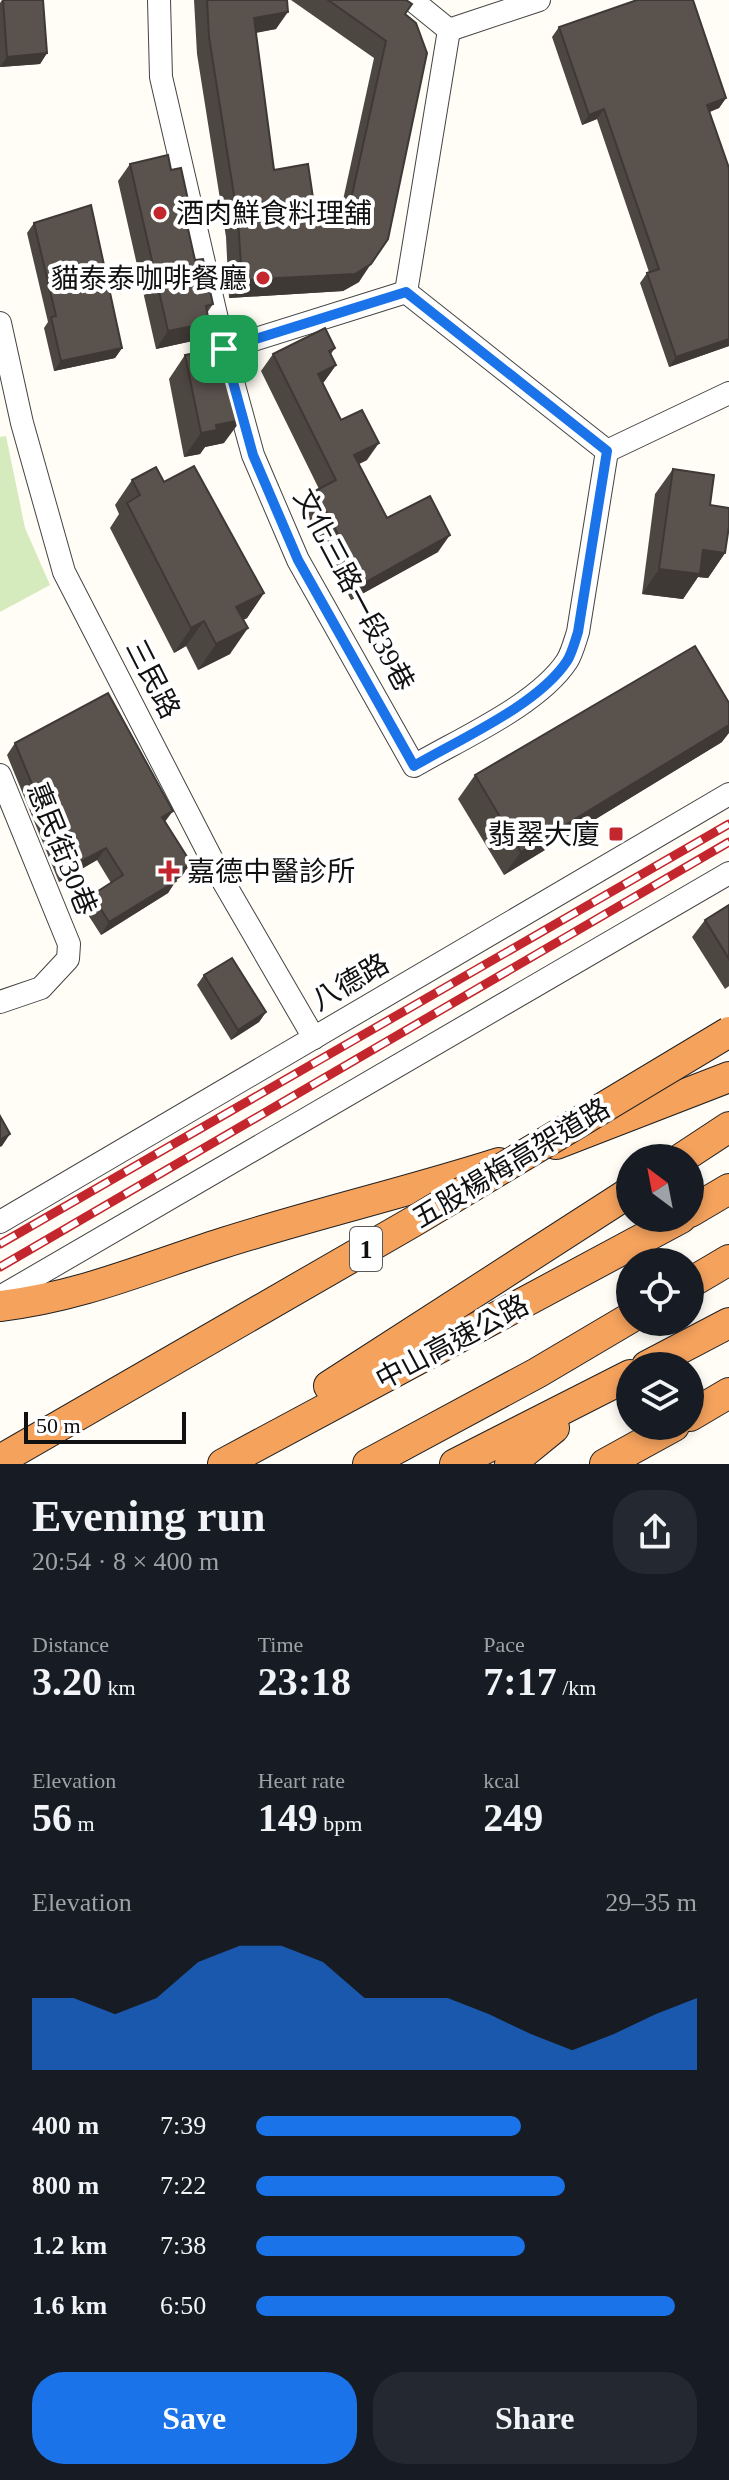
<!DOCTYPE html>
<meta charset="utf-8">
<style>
:root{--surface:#171b24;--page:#242831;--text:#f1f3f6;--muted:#9ea1a6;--accent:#1a73e8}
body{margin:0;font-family:"Times New Roman","Noto Sans TC",serif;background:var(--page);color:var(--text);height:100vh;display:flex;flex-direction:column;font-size:30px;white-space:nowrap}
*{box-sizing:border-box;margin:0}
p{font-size:26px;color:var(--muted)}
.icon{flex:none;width:44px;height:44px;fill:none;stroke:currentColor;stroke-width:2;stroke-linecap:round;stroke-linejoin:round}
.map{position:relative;height:1464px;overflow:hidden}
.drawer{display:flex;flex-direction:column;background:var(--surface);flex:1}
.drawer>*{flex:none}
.needle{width:52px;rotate:328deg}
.tools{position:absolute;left:616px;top:1144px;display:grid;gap:16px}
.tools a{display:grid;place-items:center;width:88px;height:88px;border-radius:50%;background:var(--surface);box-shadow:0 4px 12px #0003;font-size:40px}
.scale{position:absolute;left:24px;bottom:20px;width:162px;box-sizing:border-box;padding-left:8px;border:4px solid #111;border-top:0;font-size:22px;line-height:28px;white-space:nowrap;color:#111;-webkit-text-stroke:6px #fff;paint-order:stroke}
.pin{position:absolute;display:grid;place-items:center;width:68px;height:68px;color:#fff;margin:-34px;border-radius:16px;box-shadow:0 4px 12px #0006}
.round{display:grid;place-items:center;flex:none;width:84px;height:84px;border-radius:32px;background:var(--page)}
.headline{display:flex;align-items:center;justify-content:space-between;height:136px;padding:0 32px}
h1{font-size:44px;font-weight:600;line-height:60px}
.metrics{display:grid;grid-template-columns:repeat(3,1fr);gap:12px;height:136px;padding:8px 32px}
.metrics div{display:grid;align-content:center}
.metrics b{font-size:40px;font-weight:600}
.metrics small{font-size:22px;font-weight:400}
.metrics p{font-size:22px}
.chart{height:224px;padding:16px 32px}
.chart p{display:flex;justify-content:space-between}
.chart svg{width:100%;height:144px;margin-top:8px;fill:var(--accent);opacity:.7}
.primary-button{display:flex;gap:16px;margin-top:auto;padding:16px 32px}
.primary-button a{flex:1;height:92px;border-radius:32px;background:var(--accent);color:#fff;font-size:32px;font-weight:600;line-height:92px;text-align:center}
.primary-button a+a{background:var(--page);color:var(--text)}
ul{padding:0 32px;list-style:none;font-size:26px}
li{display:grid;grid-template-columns:128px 96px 1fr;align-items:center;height:60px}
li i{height:20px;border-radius:10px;background:var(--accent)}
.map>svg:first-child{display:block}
</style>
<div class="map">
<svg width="729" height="1464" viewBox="0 0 729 1464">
<rect width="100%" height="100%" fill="#fffdf5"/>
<polygon fill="#d5ebbd" points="6,436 25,528 50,585 0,612 0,437"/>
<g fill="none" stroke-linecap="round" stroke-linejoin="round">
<defs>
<g id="minor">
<path d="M159,0L161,77L224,349L253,455L298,560L414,766C460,739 538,705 567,661C572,653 575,641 578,632L607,451L406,292L449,30"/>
<polyline points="412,0 449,30 539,0"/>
<polyline points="0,323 22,423 64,572 223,881 314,1038"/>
<polyline points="224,349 406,292"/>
<polyline points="607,451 729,393"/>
<polyline points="0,775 69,944 68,959 41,988 0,1002"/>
<polyline points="0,1222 729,794"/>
<polyline points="0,1297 729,873"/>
</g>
<g id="highway">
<polyline points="556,1144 729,1077"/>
<polyline points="682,1158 729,1127"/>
<polyline points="690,1212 729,1189"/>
<polyline points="690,1283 729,1260"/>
<path d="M0,1306C83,1296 145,1268 223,1243C314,1214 408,1192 499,1163"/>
<polyline points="647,1366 729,1323"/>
<polyline points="329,1386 630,1192"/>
<polyline points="690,1416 729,1393"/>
<polyline points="223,1464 681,1218"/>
<polyline points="368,1464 537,1373 630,1318"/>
<polyline points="455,1464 630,1375"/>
<polyline points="510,1464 554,1428"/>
<polyline points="605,1464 674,1426"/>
</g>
</defs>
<use href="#minor" stroke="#444" stroke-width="24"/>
<use href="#highway" stroke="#222" stroke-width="32"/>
<use href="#minor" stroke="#fff" stroke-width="22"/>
<use href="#highway" stroke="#f5a25d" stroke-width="30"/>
<defs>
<g id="rail">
<polyline points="0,1244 729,824"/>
<polyline points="0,1267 729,842"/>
</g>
</defs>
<use href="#rail" stroke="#c4262e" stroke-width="9"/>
<use href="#rail" stroke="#fff" stroke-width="6" stroke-dasharray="18" stroke-linecap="butt"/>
<defs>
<polyline id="highway-bridge" points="0,1460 416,1220 729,1032"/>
</defs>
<use href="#highway-bridge" stroke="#222" stroke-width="32" stroke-linecap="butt"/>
<use href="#highway-bridge" stroke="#f5a25d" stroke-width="30"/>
</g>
<g fill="#4d4742">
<polygon points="2,0 43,0 47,53 40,64 0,67 0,3"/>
<polygon points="194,0 287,0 276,29 256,33 274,170 317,225 338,223 374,58 291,0 406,0 405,14 359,282 343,291 229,298 226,237 197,54"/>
<polygon points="559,27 726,98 719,108 710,112 729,346 669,367 640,283 647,273 649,272 597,119 582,125 552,37"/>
<polygon points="130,164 171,170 187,225 195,260 213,304 207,313 209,323 197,340 156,349 118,181"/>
<polygon points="34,223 122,348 115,358 54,371 44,328 48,322 27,233"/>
<polygon points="335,348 331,354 336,365 323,383 341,420 367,460 359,464 387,518 438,552 351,600 303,508 315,491 319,489 261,371 273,354"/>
<polygon points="185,355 224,443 205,447 200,454 184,457 169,379"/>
<polygon points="673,469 710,505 725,553 708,578 698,577 683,599 642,594 655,494"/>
<polygon points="132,480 164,482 264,593 247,618 243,620 230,654 198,670 186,646 174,653 110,528 119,514 115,505"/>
<polygon points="722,742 504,875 458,799 475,775"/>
<polygon points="15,743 165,822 182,876 176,880 168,893 101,935 83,907 92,895 111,883 97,860 59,882 7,755"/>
<polygon points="729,905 729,986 725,989 692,937 705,920"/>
<polygon points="204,975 266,1012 259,1022 231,1040 197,985"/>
</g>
<g fill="#3f3936">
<polygon points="288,12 276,29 241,35 254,18"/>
<polygon points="47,53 40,64 0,67 7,57"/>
<polygon points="726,98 719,108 700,115 707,105"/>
<polygon points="604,109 597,119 582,125 589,115"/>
<polygon points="371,264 359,282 343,291 229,298 242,280"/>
<polygon points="209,323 197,340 156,349 168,331"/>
<polygon points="729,339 729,346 669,367 676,357"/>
<polygon points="122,348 115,358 54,371 61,361"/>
<polygon points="336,365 324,382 306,391 318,374"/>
<polygon points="241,420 224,443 205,447 200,454 184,457 201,433 216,425"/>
<polygon points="379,443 367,460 342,472 354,455"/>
<polygon points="450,535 438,552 351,600 364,583"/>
<polygon points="703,550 725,553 708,578 698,577 683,599 642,594 659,569"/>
<polygon points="264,593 247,618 219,632 236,607"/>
<polygon points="204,621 186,646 174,653 191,628"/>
<polygon points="248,628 230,654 198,670 216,644"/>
<polygon points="729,725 729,733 722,742 504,875 521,852"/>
<polygon points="173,811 164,823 162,817"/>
<polygon points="106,848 97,860 59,882 67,869"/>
<polygon points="191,863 182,876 164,887 173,875"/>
<polygon points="176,881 168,893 101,935 109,922"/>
<polygon points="266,1012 259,1022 231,1040 238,1030"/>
<polygon points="10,1134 2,1146 0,1147 0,1140"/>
</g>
<g fill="#5a524d" stroke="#3f3936" stroke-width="2">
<polygon points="3,0 43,0 47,53 7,57"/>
<polygon points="207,0 287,0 288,12 254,18 274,170 308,164 317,225 346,222 386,41 328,0 406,0 412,4 405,14 416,23 427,53 388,239 371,264 355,274 242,280 238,220 209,37"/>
<polygon points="637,0 693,0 726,98 707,105 729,168 729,339 676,357 647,273 659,269 604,109 589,115 559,27"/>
<polygon points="168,155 171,170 181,168 192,218 186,220 195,260 203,259 213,304 206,306 209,323 168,331 130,164"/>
<polygon points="91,205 122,348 61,361 51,317 56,316 34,223"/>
<polygon points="325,328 335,348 329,351 336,365 318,374 341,420 362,410 379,443 354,455 387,518 430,496 450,535 364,583 315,491 336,480 273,354"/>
<polygon points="225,347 230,371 233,371 241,420 216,425 217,430 201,433 185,355"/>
<polygon points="194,466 264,593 236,607 248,628 216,644 204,621 191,628 127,503 140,495 132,480 156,467 164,482"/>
<polygon points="673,469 714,475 710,505 729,508 729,526 725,553 703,550 700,574 659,569"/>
<polygon points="695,646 729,703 729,725 521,852 475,775"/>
<polygon points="108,693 173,811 162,817 191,863 173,875 176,881 109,922 92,895 123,875 106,848 67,869 15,743"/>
<polygon points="729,905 729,959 705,920"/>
<polygon points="232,958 266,1012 238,1030 204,975"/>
<polygon points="0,1116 10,1134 0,1140"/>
</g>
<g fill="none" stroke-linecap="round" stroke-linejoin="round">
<defs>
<path id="route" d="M406,292L607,451L578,632C575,641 572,653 567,661C538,705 460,739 414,766L298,560L253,455L224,349Z"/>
</defs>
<use href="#route" stroke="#fff" stroke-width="16"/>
<use href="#route" stroke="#1a73e8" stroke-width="10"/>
</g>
<g fill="#c4262e" stroke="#fff" stroke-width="3">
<circle cx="160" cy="213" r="8"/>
<circle cx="263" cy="278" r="8"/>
<rect x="608" y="826" width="16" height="16" rx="4"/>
<path d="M165 859h8v8h8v8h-8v8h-8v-8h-8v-8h8z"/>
</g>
<g text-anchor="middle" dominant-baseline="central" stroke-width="8" stroke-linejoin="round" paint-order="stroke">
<rect fill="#fff" stroke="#585858" stroke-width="2" x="350" y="1227" width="32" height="44" rx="6"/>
<g font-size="26" font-weight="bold" fill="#111">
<text x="366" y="1249">1</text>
</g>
<g font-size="28" fill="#111" stroke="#fff" text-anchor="start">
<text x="176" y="213">酒肉鮮食料理舖</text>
<text x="247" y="278" text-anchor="end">貓泰泰咖啡餐廳</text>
<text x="600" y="834" text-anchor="end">翡翠大廈</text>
<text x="187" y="871">嘉德中醫診所</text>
</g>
<g font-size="28" fill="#111" stroke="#fff">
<text transform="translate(354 590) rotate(62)">文化三路一段39巷</text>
<text transform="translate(153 679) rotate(63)">三民路</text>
<text transform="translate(62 849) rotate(68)">惠民街30巷</text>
<text transform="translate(350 982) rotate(-30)">八德路</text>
<text transform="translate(511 1163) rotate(-31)">五股楊梅高架道路</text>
<text transform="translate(452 1342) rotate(-28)">中山高速公路</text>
</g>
</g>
</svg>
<div class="tools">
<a><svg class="needle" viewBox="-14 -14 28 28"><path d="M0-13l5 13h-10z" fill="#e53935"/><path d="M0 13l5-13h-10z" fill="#9ea1a6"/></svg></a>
<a><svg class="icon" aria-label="locate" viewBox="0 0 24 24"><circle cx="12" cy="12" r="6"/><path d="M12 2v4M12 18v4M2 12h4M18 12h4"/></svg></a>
<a><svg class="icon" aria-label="layers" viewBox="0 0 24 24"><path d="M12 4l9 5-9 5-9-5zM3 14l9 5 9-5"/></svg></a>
</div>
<div class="scale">50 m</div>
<div class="pin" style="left:224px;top:349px;background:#1e9e55"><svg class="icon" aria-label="arrive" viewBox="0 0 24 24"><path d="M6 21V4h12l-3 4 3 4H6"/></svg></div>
</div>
<section class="drawer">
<div class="headline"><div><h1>Evening run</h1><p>20:54 · 8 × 400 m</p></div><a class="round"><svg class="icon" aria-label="share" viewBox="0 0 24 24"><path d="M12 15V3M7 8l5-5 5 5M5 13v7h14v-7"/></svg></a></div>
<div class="metrics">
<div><p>Distance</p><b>3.20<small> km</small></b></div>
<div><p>Time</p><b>23:18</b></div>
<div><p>Pace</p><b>7:17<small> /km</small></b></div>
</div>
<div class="metrics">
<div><p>Elevation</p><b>56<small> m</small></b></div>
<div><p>Heart rate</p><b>149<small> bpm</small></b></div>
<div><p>kcal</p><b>249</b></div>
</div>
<div class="chart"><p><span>Elevation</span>29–35 m</p>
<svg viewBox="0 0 160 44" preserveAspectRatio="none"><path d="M0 44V22L10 22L20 27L30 22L40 11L50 6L60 6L70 11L80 22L90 22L100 22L110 27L120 33L130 38L140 33L150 27L160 22V44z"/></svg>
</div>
<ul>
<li><b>400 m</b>7:39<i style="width:60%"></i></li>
<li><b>800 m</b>7:22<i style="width:70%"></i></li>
<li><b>1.2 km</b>7:38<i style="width:61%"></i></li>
<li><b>1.6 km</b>6:50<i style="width:95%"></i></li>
</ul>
<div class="primary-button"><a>Save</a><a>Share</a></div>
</section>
